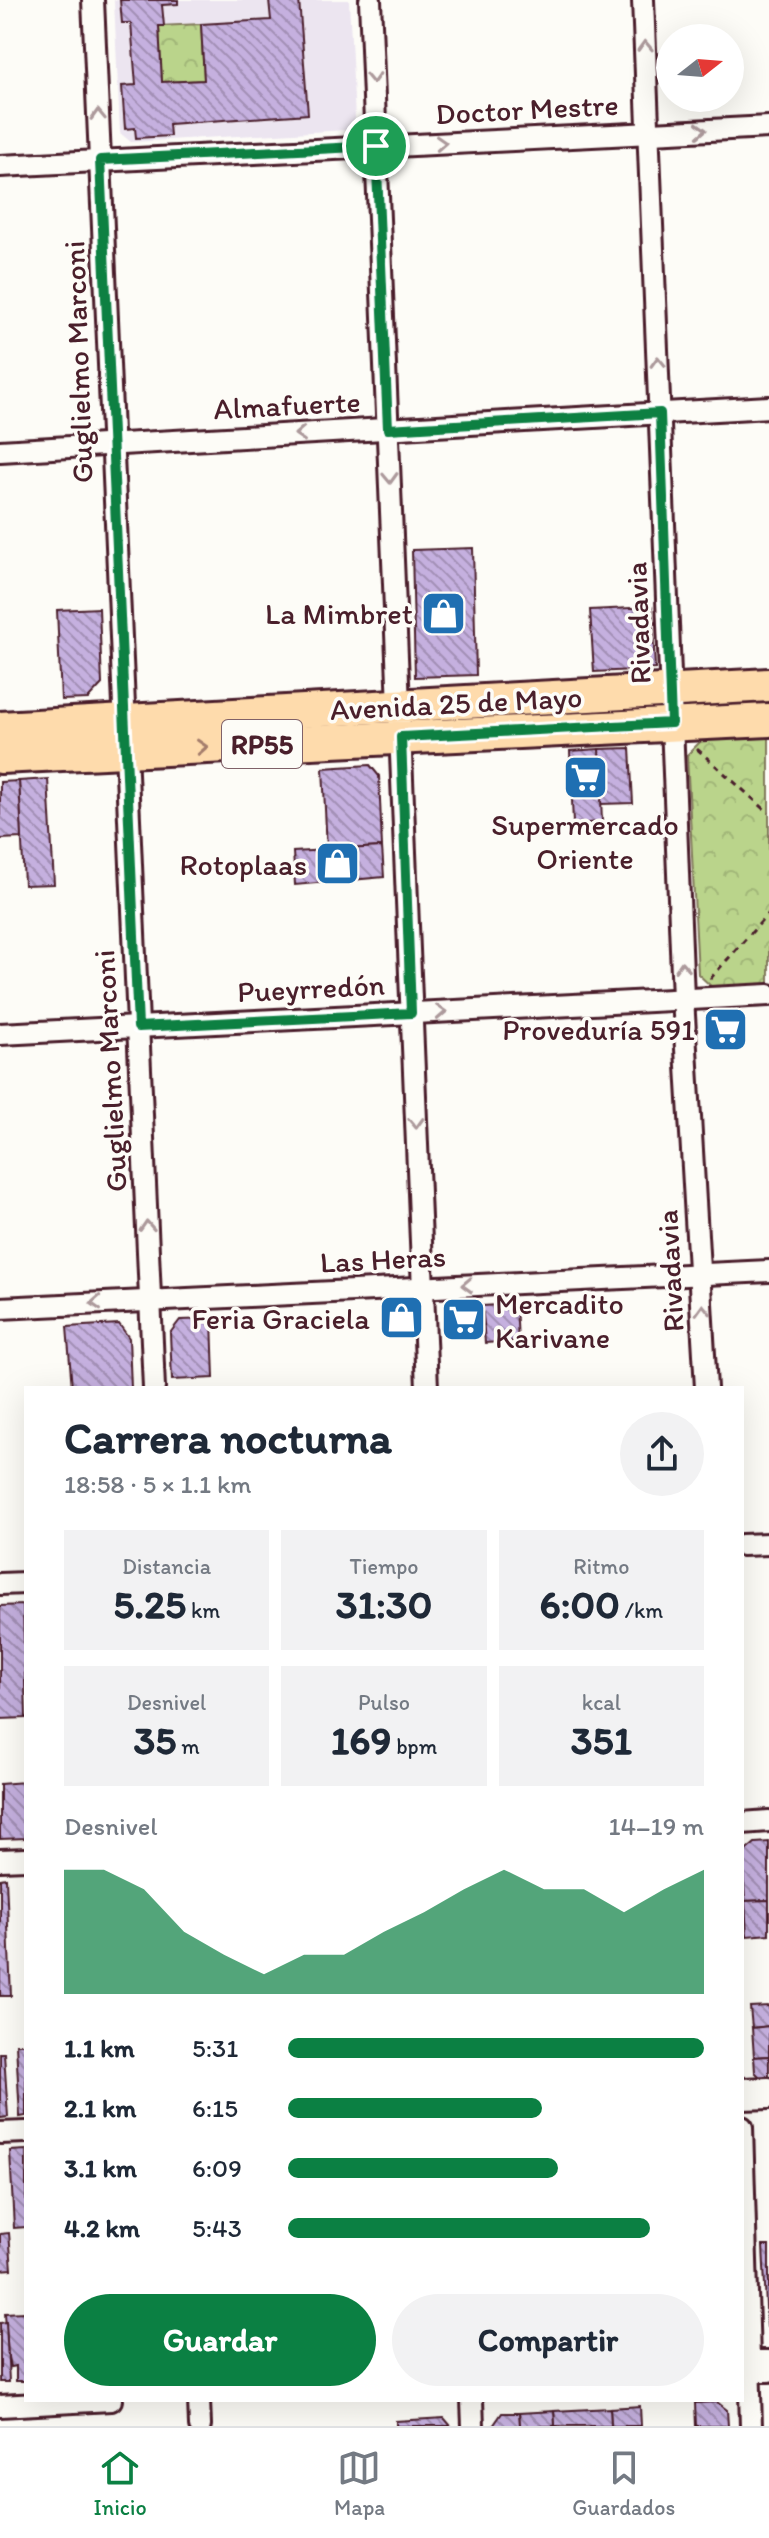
<!DOCTYPE html>
<html lang="es">
<meta charset="utf-8">
<style>
:root{--surface:#fff;--page:#f2f2f3;--text:#1f2937;--muted:#747a83;--line:#e0e1e3;--accent:#0b8043}
body{margin:0;font-family:Itim,sans-serif;background:var(--page);color:var(--text);height:100vh;display:flex;flex-direction:column;font-size:30px;white-space:nowrap}
*{box-sizing:border-box;margin:0}
p{font-size:26px;color:var(--muted)}
.icon{flex:none;width:44px;height:44px;fill:none;stroke:currentColor;stroke-width:2;stroke-linecap:round;stroke-linejoin:round}
.map{position:relative;flex:1;overflow:hidden}
.side{position:absolute;left:24px;top:1386px;width:720px;height:1016px;display:flex;flex-direction:column;background:var(--surface);border-radius:0px;box-shadow:0 8px 32px #0002}
.side>*{flex:none}
.needle{width:52px;rotate:73deg}
.fabs{position:absolute;left:656px;top:24px;display:grid;gap:16px}
.fabs a{display:grid;place-items:center;width:88px;height:88px;border-radius:50%;background:var(--surface);box-shadow:0 8px 32px #0002;font-size:40px}
.pin{position:absolute;display:grid;place-items:center;width:68px;height:68px;color:#fff;margin:-34px;border:4px solid #fff;border-radius:50%;box-shadow:0 2px 8px #0007}
.round{display:grid;place-items:center;flex:none;width:84px;height:84px;border-radius:42px;background:var(--page)}
.overview{display:flex;align-items:center;justify-content:space-between;height:136px;padding:0 40px}
h1{font-size:44px;font-weight:700;line-height:60px}
.stats{display:grid;grid-template-columns:repeat(3,1fr);gap:12px;height:136px;padding:8px 40px}
.stats div{display:grid;align-content:center;border-radius:0px;background:var(--page);text-align:center}
.stats b{font-size:40px;font-weight:700}
.stats small{font-size:22px;font-weight:400}
.stats p{font-size:22px}
.chart{height:224px;padding:16px 40px}
.chart p{display:flex;justify-content:space-between}
.chart svg{width:100%;height:144px;margin-top:8px;fill:var(--accent);opacity:.7}
.button{display:flex;gap:16px;margin-top:auto;padding:16px 40px}
.button a{flex:1;height:92px;border-radius:48px;background:var(--accent);color:#fff;font-size:32px;font-weight:700;line-height:92px;text-align:center}
.button a+a{background:var(--page);color:var(--text)}
ul{padding:0 40px;list-style:none;font-size:26px}
li{display:grid;grid-template-columns:128px 96px 1fr;align-items:center;height:60px}
li i{height:20px;border-radius:10px;background:var(--accent)}
.tab-bar{display:flex;justify-content:space-around;align-items:center;height:112px;border-top:2px solid var(--line);background:var(--surface);font-size:22px;color:var(--muted)}
.tab-bar a{display:grid;justify-items:center;gap:4px}
.tab-bar .current{color:var(--accent)}
.map>svg:first-child{display:block}
</style>
<div class="map">
<svg width="769" height="2426" viewBox="0 0 769 2426">
<defs>
<pattern id="forest-crowns" width="20" height="18" patternUnits="userSpaceOnUse" patternTransform="scale(2)"><rect width="20" height="18" fill="#bad48b"/><path d="M2 6a3 3 0 1 1 6 0M12 15a3 3 0 1 1 6 0" fill="none" stroke="#a1b678"/></pattern>
<pattern id="building-back-hatch" width="6" height="6" patternUnits="userSpaceOnUse" patternTransform="scale(2)"><rect width="6" height="6" fill="#c5b0df"/><path d="M-1 5l2 2M0 0l6 6M5-1l2 2" fill="none" stroke="#a28fb5"/></pattern>
</defs>
<rect width="100%" height="100%" fill="#fdfcf7"/>
<filter id="ink" filterUnits="userSpaceOnUse"><feTurbulence type="fractalNoise" baseFrequency=".0125" numOctaves="2"/><feDisplacementMap in="SourceGraphic" scale="16" xChannelSelector="R" yChannelSelector="G"/><feConvolveMatrix kernelMatrix="1 2 1 2 8 2 1 2 1" color-interpolation-filters="sRGB"/></filter>
<g filter="url(#ink)">
<polygon fill="#ece5f0" points="114,0 349,0 355,119 347,130 131,142 120,133"/>
<g fill="url(#forest-crowns)" stroke="#827a5b" stroke-width="2">
<polygon points="201,24 204,80 162,82 159,26"/>
<polygon points="769,735 769,984 714,989 698,974 687,755 702,740"/>
</g>
<g fill="url(#building-back-hatch)" stroke="#4a1f2b" stroke-width="2">
<polygon points="120,0 178,0 178,4 162,5 164,26 159,26 162,82 204,80 201,24 271,20 269,0 299,0 308,114 169,124 170,136 136,138 135,128 125,129 122,86 136,85 131,23 122,23"/>
<polygon points="473,548 476,675 415,677 412,550"/>
<polygon points="652,607 655,669 594,672 590,610"/>
<polygon points="99,608 102,684 88,699 61,700 57,610"/>
<polygon points="630,748 633,803 601,804 599,749"/>
<polygon points="599,749 602,822 573,824 570,751"/>
<polygon points="370,765 379,776 382,847 327,850 323,768"/>
<polygon points="48,779 54,884 24,885 19,781"/>
<polygon points="19,781 22,838 0,839 0,782"/>
<polygon points="382,847 384,877 295,885 293,852"/>
<polygon points="516,1304 518,1341 485,1343 482,1306"/>
<polygon points="482,1306 484,1325 445,1327 444,1315 450,1307"/>
<polygon points="212,1319 214,1378 172,1380 170,1333 180,1320"/>
<polygon points="119,1324 129,1338 131,1388 72,1388 67,1327"/>
<polygon points="23,1605 26,1718 0,1719 0,1606"/>
<polygon points="24,1782 26,1838 0,1839 0,1784"/>
<polygon points="769,1842 769,1900 745,1901 742,1854 755,1843"/>
<polygon points="6,1878 11,1996 0,1996 0,1879"/>
<polygon points="769,1900 769,1934 747,1936 745,1901"/>
<polygon points="769,2006 769,2026 752,2028 750,2007"/>
<polygon points="769,2026 769,2056 754,2057 752,2028"/>
<polygon points="16,2044 26,2044 26,2116 20,2117"/>
<polygon points="0,2053 4,2053 8,2117 0,2118"/>
<polygon points="769,2056 769,2079 763,2080 755,2072 754,2057"/>
<polygon points="26,2150 26,2227 14,2228 10,2151"/>
<polygon points="9,2233 12,2269 0,2270 0,2234"/>
<polygon points="763,2246 769,2246 769,2328 767,2327"/>
<polygon points="24,2312 26,2381 16,2381 16,2366 10,2367 8,2357 5,2313"/>
<polygon points="6,2322 9,2382 0,2382 0,2323"/>
<polygon points="717,2402 727,2410 728,2426 696,2426 695,2403"/>
<polygon points="640,2406 641,2426 611,2426 610,2408"/>
<polygon points="610,2408 611,2426 555,2426 554,2411"/>
<polygon points="554,2411 555,2426 520,2426 519,2413"/>
<polygon points="502,2413 519,2413 520,2426 493,2426"/>
<polygon points="444,2418 451,2426 396,2426 396,2421"/>
</g>
<g fill="none" stroke-linecap="round" stroke-linejoin="round">
<defs>
<g id="street">
<polyline points="93,0 154,1388"/>
<polyline points="370,0 427,1388"/>
<polyline points="643,0 683,998 706,1388"/>
<polyline points="0,166 769,127"/>
<polyline points="0,451 769,407"/>
<polyline points="0,1034 769,995"/>
<polyline points="0,1308 769,1271"/>
<polyline points="742,1545 769,1544"/>
<polyline points="0,1584 26,1583"/>
<polyline points="742,1823 769,1821"/>
<polyline points="0,1860 26,1859"/>
<polyline points="742,2127 751,2426"/>
<polyline points="0,2133 26,2132"/>
<polyline points="199,2400 200,2426"/>
<polyline points="472,2400 473,2426"/>
<polyline points="0,2406 111,2400"/>
</g>
<g id="secondary">
<polyline points="742,2094 769,2093"/>
<polyline points="742,2366 769,2366"/>
</g>
<g id="primary">
<polyline points="0,728 769,685"/>
<polyline points="0,757 769,720"/>
</g>
</defs>
<use href="#street" stroke="#4a1f2b" stroke-width="26"/>
<use href="#secondary" stroke="#4a1f2b" stroke-width="36"/>
<use href="#primary" stroke="#4a1f2b" stroke-width="38"/>
<g stroke="#4a1f2b" stroke-width="3" stroke-dasharray="6 6" stroke-linecap="butt">
<polyline points="697,749 769,813"/>
<polyline points="710,979 769,913"/>
</g>
<use href="#street" stroke="#fdfcf7" stroke-width="20"/>
<use href="#secondary" stroke="#fdfcf7" stroke-width="30"/>
<use href="#primary" stroke="#fedbac" stroke-width="32"/>
</g>
<defs><path id="oneway-chevron" d="M-2-3.5L2.5 0L-2 3.5" fill="none" stroke-width="1.6" stroke-linecap="round" stroke-linejoin="round" transform="scale(2)"/></defs>
<g stroke="#ac999b">
<use href="#oneway-chevron" transform="translate(645 46) rotate(-92)"/>
<use href="#oneway-chevron" transform="translate(373 78) rotate(88)"/>
<use href="#oneway-chevron" transform="translate(98 115) rotate(-92)"/>
<use href="#oneway-chevron" transform="translate(701 130) rotate(-3)"/>
<use href="#oneway-chevron" transform="translate(441 143) rotate(-3)"/>
<use href="#oneway-chevron" transform="translate(658 362) rotate(-92)"/>
<use href="#oneway-chevron" transform="translate(300 434) rotate(177)"/>
<use href="#oneway-chevron" transform="translate(390 478) rotate(88)"/>
<use href="#oneway-chevron" transform="translate(682 967) rotate(-93)"/>
<use href="#oneway-chevron" transform="translate(441 1012) rotate(-3)"/>
<use href="#oneway-chevron" transform="translate(416 1123) rotate(88)"/>
<use href="#oneway-chevron" transform="translate(147 1226) rotate(-93)"/>
<use href="#oneway-chevron" transform="translate(467 1285) rotate(178)"/>
<use href="#oneway-chevron" transform="translate(96 1303) rotate(177)"/>
<use href="#oneway-chevron" transform="translate(703 1310) rotate(-92)"/>
</g>
<use stroke="#a47d6c" href="#oneway-chevron" transform="translate(202 747) rotate(-3)"/>
</g>
<g fill="none" stroke-linecap="round" stroke-linejoin="round" filter="url(#ink)">
<defs>
<polygon id="route" points="376,146 388,429 660,413 671,723 401,737 411,1013 138,1027 100,160"/>
</defs>
<use href="#route" stroke="#fff" stroke-width="16"/>
<use href="#route" stroke="#0b8043" stroke-width="10"/>
</g>
<defs>
<symbol id="shop-square" viewBox="-11 -11 22 22"><rect x="-9" y="-9" width="18" height="18" rx="4" fill="#1f6fb2" stroke="#fdfcf7"/><path d="M-5-2.5h2.3a2.7 3.5 0 0 1 5.4 0H5L5.5 6h-11ZM-1.5-2.5h3a1.5 2.3 0 0 0-3 0Z" fill="#fff"/></symbol>
<symbol id="supermarket-square" viewBox="-11 -11 22 22"><rect x="-9" y="-9" width="18" height="18" rx="4" fill="#1f6fb2" stroke="#fdfcf7"/><path d="M-6-5.5h2.5l.6 2H6L4.5 2H-2.5L-4.4-4H-6ZM-1.5 3.2a1.3 1.3 0 1 0 .1 0ZM3 3.2a1.3 1.3 0 1 0 .1 0Z" fill="#fff"/></symbol>
</defs>
<g fill-rule="evenodd">
<use href="#shop-square" x="418" y="588" width="51" height="51"/>
<use href="#supermarket-square" x="560" y="752" width="51" height="51"/>
<use href="#shop-square" x="312" y="838" width="51" height="51"/>
<use href="#supermarket-square" x="700" y="1004" width="51" height="51"/>
<use href="#shop-square" x="376" y="1292" width="51" height="51"/>
<use href="#supermarket-square" x="438" y="1294" width="51" height="51"/>
</g>
<g text-anchor="middle" dominant-baseline="central" stroke-width="7" stroke-linejoin="round" paint-order="stroke">
<rect fill="#fdfcf7" stroke="#806168" stroke-width="2" x="222" y="720" width="80" height="48" rx="6"/>
<g font-size="28" font-weight="bold" fill="#4a1f2b">
<text x="262" y="744">RP55</text>
</g>
<g font-size="30" fill="#4a1f2b" stroke="#fdfcf7">
<text transform="translate(527 109) rotate(-3)">Doctor Mestre</text>
<text transform="translate(78 362) rotate(-92)">Guglielmo Marconi</text>
<text transform="translate(287 405) rotate(-3)">Almafuerte</text>
<text transform="translate(638 623) rotate(-92)">Rivadavia</text>
<text transform="translate(456 703) rotate(-3)">Avenida 25 de Mayo</text>
<text transform="translate(311 988) rotate(-3)">Pueyrredón</text>
<text transform="translate(110 1071) rotate(-93)">Guglielmo Marconi</text>
<text transform="translate(383 1259) rotate(-3)">Las Heras</text>
<text transform="translate(670 1271) rotate(-93)">Rivadavia</text>
</g>
<g font-size="30" fill="#4a1f2b" stroke="#fdfcf7" text-anchor="end">
<text x="413" y="613">La Mimbret</text>
<text x="585" y="824" text-anchor="middle">Supermercado<tspan x="585" dy="34">Oriente</tspan></text>
<text x="307" y="864">Rotoplaas</text>
<text x="695" y="1029">Proveduría 591</text>
<text x="495" y="1303" text-anchor="start">Mercadito<tspan x="495" dy="34">Karivane</tspan></text>
<text x="370" y="1318">Feria Graciela</text>
</g>
</g>
</svg>
<div class="fabs">
<a><svg class="needle" viewBox="-14 -14 28 28"><path d="M0-13l5 13h-10z" fill="#e53935"/><path d="M0 13l5-13h-10z" fill="#747a83"/></svg></a>
</div>
<div class="pin" style="left:376px;top:146px;background:#1e9e55"><svg class="icon" aria-label="arrive" viewBox="0 0 24 24"><path d="M6 21V4h12l-3 4 3 4H6"/></svg></div>
<section class="side">
<div class="overview"><div><h1>Carrera nocturna</h1><p>18:58 · 5 × 1.1 km</p></div><a class="round"><svg class="icon" aria-label="share" viewBox="0 0 24 24"><path d="M12 15V3M7 8l5-5 5 5M5 13v7h14v-7"/></svg></a></div>
<div class="stats">
<div><p>Distancia</p><b>5.25<small> km</small></b></div>
<div><p>Tiempo</p><b>31:30</b></div>
<div><p>Ritmo</p><b>6:00<small> /km</small></b></div>
</div>
<div class="stats">
<div><p>Desnivel</p><b>35<small> m</small></b></div>
<div><p>Pulso</p><b>169<small> bpm</small></b></div>
<div><p>kcal</p><b>351</b></div>
</div>
<div class="chart"><p><span>Desnivel</span>14–19 m</p>
<svg viewBox="0 0 160 44" preserveAspectRatio="none"><path d="M0 44V6L10 6L20 12L30 25L40 32L50 38L60 32L70 32L80 25L90 19L100 12L110 6L120 12L130 12L140 19L150 12L160 6V44z"/></svg>
</div>
<ul>
<li><b>1.1 km</b>5:31<i style="width:100%"></i></li>
<li><b>2.1 km</b>6:15<i style="width:61%"></i></li>
<li><b>3.1 km</b>6:09<i style="width:65%"></i></li>
<li><b>4.2 km</b>5:43<i style="width:87%"></i></li>
</ul>
<div class="button"><a>Guardar</a><a>Compartir</a></div>
</section>
</div>
<nav class="tab-bar">
<a class="current"><svg class="icon" aria-label="home" viewBox="0 0 24 24"><path d="M3 11l9-7 9 7M6 9v11h12V9"/></svg>Inicio</a>
<a><svg class="icon" aria-label="map" viewBox="0 0 24 24"><path d="M3 6l6-2 6 2 6-2v14l-6 2-6-2-6 2zM9 4v14M15 6v14"/></svg>Mapa</a>
<a><svg class="icon" aria-label="saved" viewBox="0 0 24 24"><path d="M7 4h10v16l-5-4-5 4z"/></svg>Guardados</a>
</nav>
